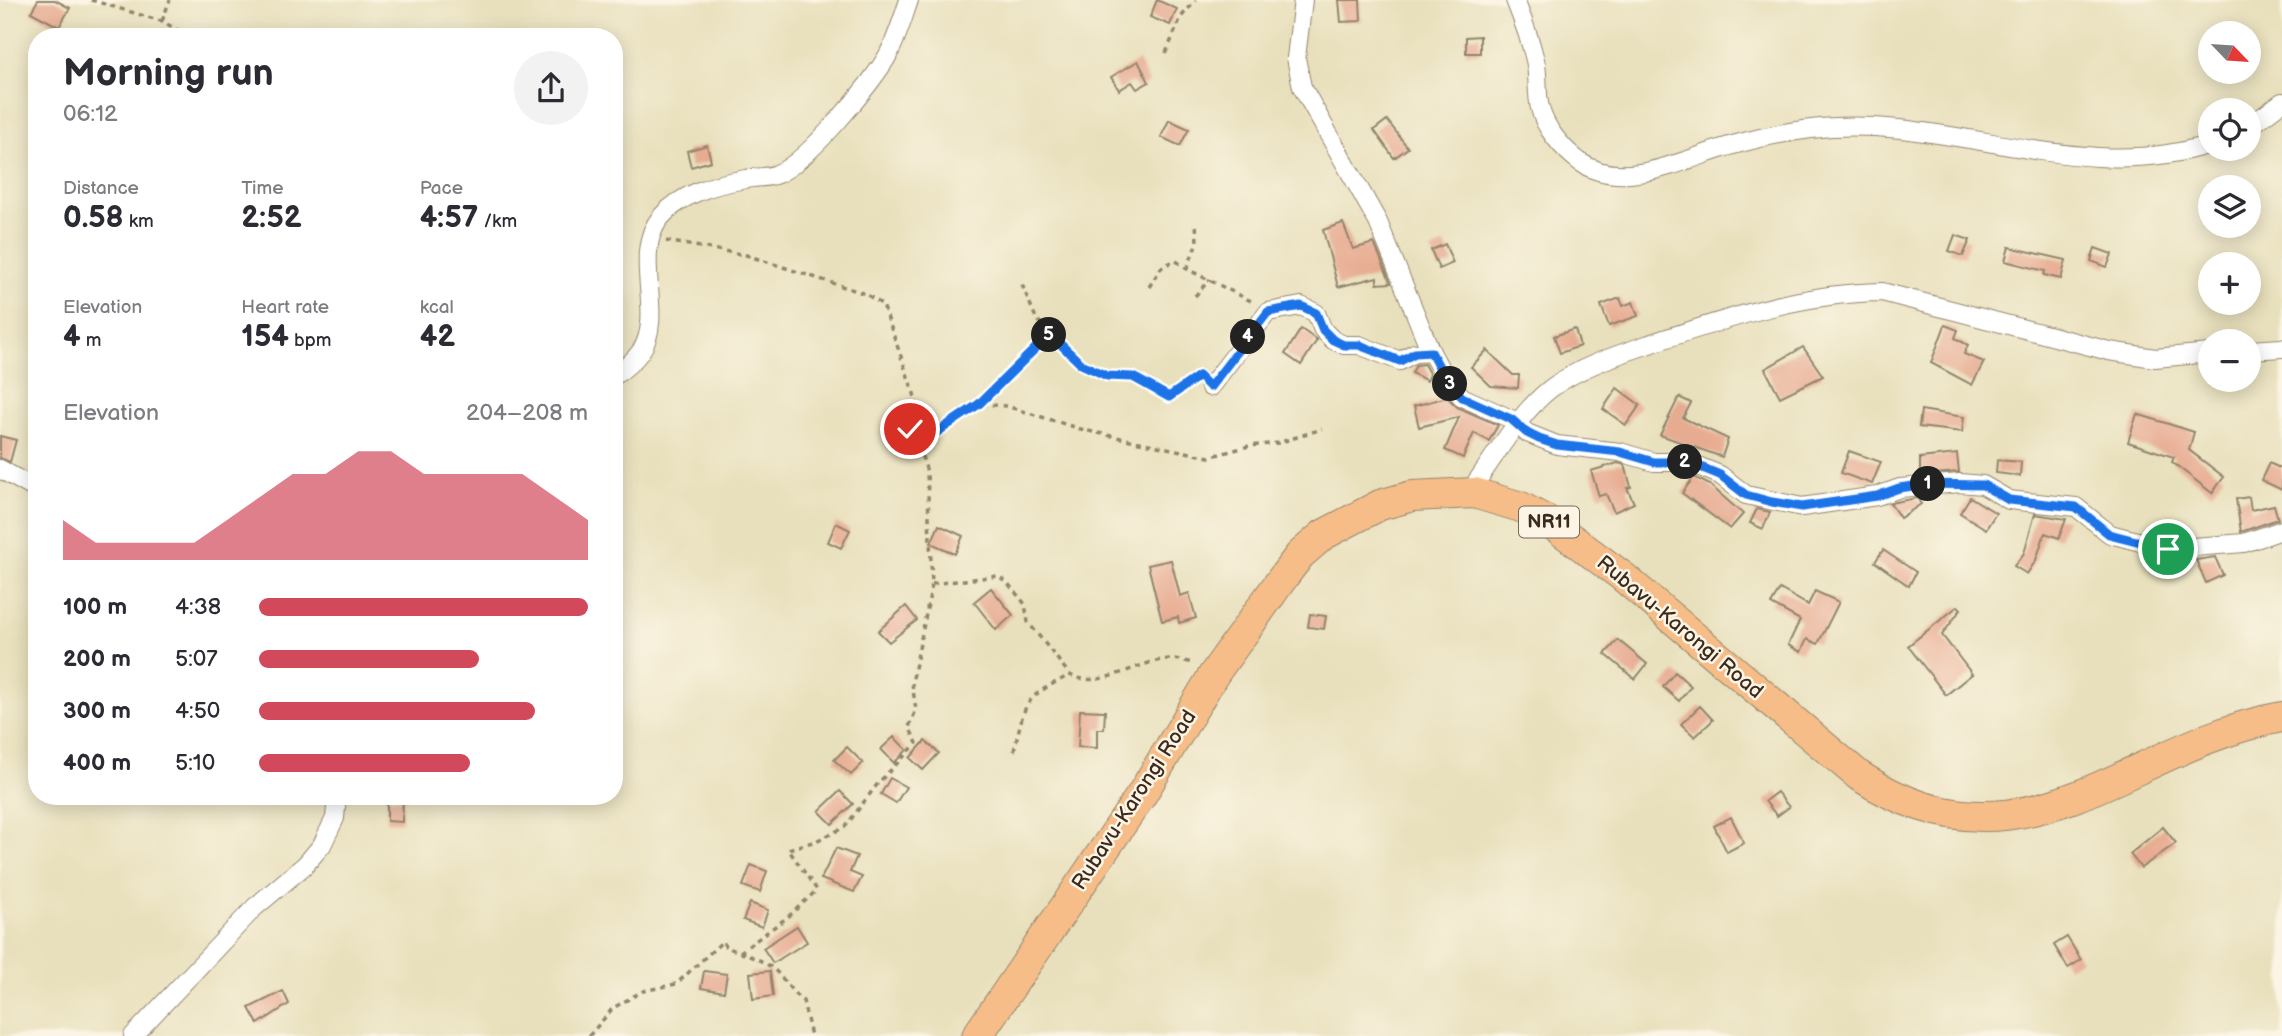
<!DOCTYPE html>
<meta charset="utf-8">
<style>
:root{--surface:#fff;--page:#f2f2f3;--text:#2b2b33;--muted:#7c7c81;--accent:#d1495b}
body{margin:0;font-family:"Balsamiq Sans",sans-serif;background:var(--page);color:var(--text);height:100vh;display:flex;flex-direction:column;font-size:26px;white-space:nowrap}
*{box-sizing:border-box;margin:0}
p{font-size:23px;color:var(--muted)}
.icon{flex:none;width:38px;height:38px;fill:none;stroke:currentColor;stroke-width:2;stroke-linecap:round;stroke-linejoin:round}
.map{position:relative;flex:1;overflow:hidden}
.sheet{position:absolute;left:28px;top:28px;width:595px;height:777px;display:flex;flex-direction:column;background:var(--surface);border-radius:28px;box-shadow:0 4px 18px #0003}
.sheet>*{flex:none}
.needle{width:46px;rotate:115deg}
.fabs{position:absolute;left:2198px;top:21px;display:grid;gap:14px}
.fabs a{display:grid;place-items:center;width:63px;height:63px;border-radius:50%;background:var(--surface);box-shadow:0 4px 18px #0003;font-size:35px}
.pin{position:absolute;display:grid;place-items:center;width:60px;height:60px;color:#fff;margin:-30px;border:4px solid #fff;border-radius:50%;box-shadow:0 2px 7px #0007}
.km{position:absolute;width:35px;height:35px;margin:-18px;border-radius:50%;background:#222;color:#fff;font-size:19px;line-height:35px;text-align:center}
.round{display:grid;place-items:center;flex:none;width:74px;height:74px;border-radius:37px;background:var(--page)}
.overview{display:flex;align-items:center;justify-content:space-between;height:119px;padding:0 35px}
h1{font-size:38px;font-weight:800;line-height:52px}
.stats{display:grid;grid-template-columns:repeat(3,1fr);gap:10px;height:119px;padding:7px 35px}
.stats div{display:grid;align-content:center}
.stats b{font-size:30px;font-weight:800}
.stats small{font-size:19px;font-weight:400}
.stats p{font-size:19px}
.chart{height:196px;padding:14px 35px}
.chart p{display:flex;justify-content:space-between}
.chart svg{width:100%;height:126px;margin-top:7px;fill:var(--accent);opacity:.7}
ul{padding:0 35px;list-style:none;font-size:23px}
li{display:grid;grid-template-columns:112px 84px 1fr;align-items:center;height:52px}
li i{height:18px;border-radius:9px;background:var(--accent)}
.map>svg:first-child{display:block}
</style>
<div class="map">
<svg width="2282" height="1036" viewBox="0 0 2282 1036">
<rect width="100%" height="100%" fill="#fcf5e5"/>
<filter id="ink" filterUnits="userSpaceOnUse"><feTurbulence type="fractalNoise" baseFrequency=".0143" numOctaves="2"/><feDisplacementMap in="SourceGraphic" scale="14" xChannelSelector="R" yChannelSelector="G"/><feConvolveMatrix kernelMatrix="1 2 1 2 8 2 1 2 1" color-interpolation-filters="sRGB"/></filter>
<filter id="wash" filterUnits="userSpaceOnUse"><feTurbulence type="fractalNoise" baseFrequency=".00686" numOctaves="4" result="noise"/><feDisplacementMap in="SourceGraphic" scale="28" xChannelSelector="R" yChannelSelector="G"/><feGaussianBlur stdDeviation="1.57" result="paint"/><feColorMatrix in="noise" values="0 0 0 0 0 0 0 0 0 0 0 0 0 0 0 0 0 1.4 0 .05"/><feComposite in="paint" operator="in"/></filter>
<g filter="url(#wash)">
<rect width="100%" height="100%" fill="#e8e0bc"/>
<g id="blocks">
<g fill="#e7ab91">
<polygon points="38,0 55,0 70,8 59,27 31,12"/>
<polygon points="1157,0 1177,9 1170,25 1150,17"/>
<polygon points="1339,0 1360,0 1361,21 1341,22"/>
<polygon points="1480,36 1480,53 1466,53 1466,37"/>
<polygon points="1138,61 1149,82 1137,89 1132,82 1119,90 1111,77"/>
<polygon points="1169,120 1189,129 1180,146 1161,137"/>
<polygon points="1387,120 1408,148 1394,158 1374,130"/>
<polygon points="707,145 711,161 691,167 687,151"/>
<polygon points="1343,223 1353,249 1374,243 1391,283 1377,284 1377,277 1338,287 1323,230"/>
<polygon points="1955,235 1970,240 1963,256 1949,251"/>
<polygon points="1445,244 1453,263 1439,269 1431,250"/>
<polygon points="2009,247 2066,260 2061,279 2044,275 2045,271 2005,261"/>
<polygon points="2095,248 2112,254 2107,267 2091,261"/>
<polygon points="1620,298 1623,306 1633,302 1638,316 1609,326 1601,305"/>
<polygon points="1945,325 1958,330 1955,338 1968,345 1964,354 1984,362 1972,385 1931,363"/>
<polygon points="1301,329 1317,340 1301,365 1285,354"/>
<polygon points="1575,329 1580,346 1560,353 1554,336"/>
<polygon points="1803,347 1823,376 1780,397 1765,369"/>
<polygon points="1487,350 1513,375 1519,375 1518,388 1491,386 1471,367"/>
<polygon points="1424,364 1430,375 1427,381 1412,373 1416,365"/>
<polygon points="1617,388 1640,405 1626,425 1603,409"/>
<polygon points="1447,397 1457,407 1498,425 1489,441 1474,433 1463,458 1445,450 1459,417 1419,427 1414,406"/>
<polygon points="1679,397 1691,403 1683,418 1728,439 1722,457 1660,435"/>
<polygon points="1921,410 1964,417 1962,432 1919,427"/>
<polygon points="2137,414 2194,432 2189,450 2224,477 2212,493 2172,462 2174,457 2128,442"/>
<polygon points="0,436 16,440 10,462 0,458"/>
<polygon points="1849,451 1881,462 1872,484 1841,473"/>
<polygon points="1957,454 1959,472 1920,475 1920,458"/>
<polygon points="1997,460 2021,462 2020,476 1996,473"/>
<polygon points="1618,463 1625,465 1631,487 1627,488 1634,503 1614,512 1606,494 1599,496 1591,471"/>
<polygon points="2269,463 2282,469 2282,490 2261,480"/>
<polygon points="1694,477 1710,485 1743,514 1730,529 1682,493"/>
<polygon points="1970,497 1996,513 1986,529 1960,513"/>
<polygon points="2249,497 2251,510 2274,505 2278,519 2241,532 2236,499"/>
<polygon points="1917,498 1921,504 1900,518 1890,503"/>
<polygon points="1757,509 1770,512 1763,529 1750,523"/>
<polygon points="2035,514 2066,519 2059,538 2045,533 2036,560 2027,574 2014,566 2024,553"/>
<polygon points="836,523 850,530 841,548 828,542"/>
<polygon points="939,525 963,536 955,554 931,543"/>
<polygon points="1883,550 1916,572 1909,586 1875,562"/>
<polygon points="2215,557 2223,575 2206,583 2196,560"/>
<polygon points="1171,560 1180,596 1189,593 1196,618 1179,623 1178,617 1162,621 1148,565"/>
<polygon points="991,588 1013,615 996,630 974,602"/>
<polygon points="1780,589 1808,605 1815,591 1839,602 1818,644 1807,639 1801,652 1788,645 1800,620 1771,604"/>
<polygon points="906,606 917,620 889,642 878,631"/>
<polygon points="1958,606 1961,609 1942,635 1972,674 1946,695 1908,646"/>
<polygon points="1310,614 1326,616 1324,629 1308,627"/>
<polygon points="1618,640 1647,664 1635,679 1605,654"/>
<polygon points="1675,672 1691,686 1679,701 1663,687"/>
<polygon points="1700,706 1713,720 1695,737 1681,724"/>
<polygon points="1080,710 1105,711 1104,729 1097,729 1097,748 1078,747"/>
<polygon points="894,737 907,750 894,763 881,749"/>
<polygon points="925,741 939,753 923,770 910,758"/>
<polygon points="847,747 863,763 851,775 834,760"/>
<polygon points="890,778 906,787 896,803 881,794"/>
<polygon points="840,791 853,804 832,824 819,811"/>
<polygon points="1777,792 1789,807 1777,816 1765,801"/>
<polygon points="387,798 403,799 402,822 387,821"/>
<polygon points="1731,817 1744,843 1727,852 1714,826"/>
<polygon points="2163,827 2176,843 2141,868 2130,854"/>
<polygon points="836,848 857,856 850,872 862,877 854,892 821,879"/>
<polygon points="751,865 767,871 760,892 743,886"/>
<polygon points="750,903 768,910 762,927 743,920"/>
<polygon points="797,926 807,942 773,963 763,948"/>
<polygon points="2067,937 2081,960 2068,968 2054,945"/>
<polygon points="704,971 727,974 724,992 701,988"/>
<polygon points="770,971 773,996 753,999 750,973"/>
<polygon points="283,991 289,1004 258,1024 249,1008"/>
</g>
</g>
</g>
<g filter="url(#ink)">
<use href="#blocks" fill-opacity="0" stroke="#92856d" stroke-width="2"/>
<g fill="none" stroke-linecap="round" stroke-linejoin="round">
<defs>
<g id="minor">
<polyline points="1303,0 1296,58 1302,87 1378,222 1431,352 1443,374 1462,397 1511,419 1527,433 1557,445 1620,452 1654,462 1688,462 1720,475 1746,495 1802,507 1877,496 1900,488 1960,483 1983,485 2009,500 2076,507 2110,534 2168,549 2244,543 2282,530"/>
<path d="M1515,0C1523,20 1530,39 1535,60C1539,76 1536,92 1540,108C1545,129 1563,149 1580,162C1624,193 1688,157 1733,145C1758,138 1785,132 1811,129C1944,112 2078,187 2210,144"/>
<polyline points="2249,127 2282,102"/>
<polyline points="2249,350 2282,348"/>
<path d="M614,376C624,369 634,361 641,351C666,314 630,254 661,217C682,193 715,184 746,179C756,177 768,178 777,174C806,163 873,83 888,55C897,38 903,18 909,0"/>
<polyline points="1210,387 1268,312 1301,306 1316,313 1323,330 1333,340 1344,345 1359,345 1400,361 1414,353 1431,352"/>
<polyline points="0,469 37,490"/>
<path d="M1474,493L1477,481C1499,450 1520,413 1550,389C1580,366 1623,353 1658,341C1732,317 1803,293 1882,292L2109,351L2155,358L2210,353"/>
<polyline points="133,1036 255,907 305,865 322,845 335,818 337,796"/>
</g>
<path id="trunk" d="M977,1036L1142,794L1214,674L1284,576L1300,555L1323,535L1380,505L1412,496L1474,493L1521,507L1549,522L1622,576L1858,775C2025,884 2125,745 2282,717"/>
</defs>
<use href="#minor" stroke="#92856d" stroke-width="20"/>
<use href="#trunk" stroke="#92856d" stroke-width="32"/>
<g stroke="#92856d" stroke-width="3.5" stroke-dasharray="5 5" stroke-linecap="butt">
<polyline points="91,0 161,21 191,37"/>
<polyline points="162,21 170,0"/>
<polyline points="1166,53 1181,17 1196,0"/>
<path d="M666,241L746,255L866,294L883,305L920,411L910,429C915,445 924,457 927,473L932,584L912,683L916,710L909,727L917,743L879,782L845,827L816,841L788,849L817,890L789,916L739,953"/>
<polyline points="1187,269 1197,242 1196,222"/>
<polyline points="1149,287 1161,268 1175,260 1187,269 1255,303"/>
<polyline points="1195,296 1210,279"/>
<polyline points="1050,334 1081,364 1107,376 1133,377 1169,397 1194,379"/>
<polyline points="980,402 1050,334 1036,318 1020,280"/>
<polyline points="915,447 979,404 1006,406 1084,430 1209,457 1249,446 1278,443 1322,429"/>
<path d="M932,584L997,576L1006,581L1025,604L1028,622L1070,675C1103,691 1138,659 1172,659C1179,659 1187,662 1193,663"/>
<path d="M1014,751C1026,700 1022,699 1070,675"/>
<path d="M589,1036L613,1008L643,991L676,984L723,941L725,946C740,954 759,957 772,968C784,977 790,992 803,1001L811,1036"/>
</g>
<use href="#minor" stroke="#fff" stroke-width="18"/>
<use href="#trunk" stroke="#f7bd88" stroke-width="30"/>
</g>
</g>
<g fill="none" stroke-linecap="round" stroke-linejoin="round" filter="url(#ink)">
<defs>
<polyline id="route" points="910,429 915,447 979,404 1050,334 1081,364 1107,376 1133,377 1169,397 1199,376 1210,387 1268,312 1301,306 1316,313 1323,330 1333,340 1344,345 1359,345 1400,361 1415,353 1431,352 1443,374 1462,397 1511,419 1527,433 1539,439 1557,445 1620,452 1654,462 1688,462 1720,475 1746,495 1772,502 1802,507 1877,496 1899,488 1927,484 1983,485 2009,500 2076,507 2109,534 2168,549"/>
</defs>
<use href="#route" stroke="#fff" stroke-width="14"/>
<use href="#route" stroke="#1a73e8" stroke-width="9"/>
</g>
<g text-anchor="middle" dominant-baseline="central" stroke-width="5" stroke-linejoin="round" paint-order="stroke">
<rect fill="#fcf5e5" stroke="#75675a" stroke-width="2" x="1519" y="506.5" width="60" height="31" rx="5"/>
<g font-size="19" font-weight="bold" fill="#3b2a1e">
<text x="1549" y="522">NR11</text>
</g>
<g font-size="21" fill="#3b2a1e" stroke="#fcf5e5">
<text transform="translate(1680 627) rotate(40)">Rubavu-Karongi Road</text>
<text transform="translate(1134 800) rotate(-57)">Rubavu-Karongi Road</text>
</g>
</g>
</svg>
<div class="fabs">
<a><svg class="needle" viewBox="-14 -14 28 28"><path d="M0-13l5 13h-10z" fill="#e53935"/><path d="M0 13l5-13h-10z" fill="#7c7c81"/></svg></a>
<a><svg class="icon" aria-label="locate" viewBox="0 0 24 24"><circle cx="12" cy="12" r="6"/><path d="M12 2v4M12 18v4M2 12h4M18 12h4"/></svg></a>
<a><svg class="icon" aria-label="layers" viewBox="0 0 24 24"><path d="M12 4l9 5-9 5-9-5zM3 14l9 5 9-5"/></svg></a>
<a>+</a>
<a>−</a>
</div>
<div class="pin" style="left:2168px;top:549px;background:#1e9e55"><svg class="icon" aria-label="arrive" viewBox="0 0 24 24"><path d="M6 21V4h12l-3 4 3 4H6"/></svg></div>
<div class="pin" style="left:910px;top:429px;background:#d93025"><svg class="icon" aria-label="check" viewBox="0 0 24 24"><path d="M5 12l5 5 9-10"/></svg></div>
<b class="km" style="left:1928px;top:484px">1</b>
<b class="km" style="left:1685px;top:462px">2</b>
<b class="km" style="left:1450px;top:384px">3</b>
<b class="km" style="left:1248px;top:337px">4</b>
<b class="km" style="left:1049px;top:335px">5</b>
<section class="sheet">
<div class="overview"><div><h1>Morning run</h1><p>06:12</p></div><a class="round"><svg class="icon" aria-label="share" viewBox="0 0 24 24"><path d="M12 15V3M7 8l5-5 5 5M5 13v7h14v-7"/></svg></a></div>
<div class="stats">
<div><p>Distance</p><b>0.58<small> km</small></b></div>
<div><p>Time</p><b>2:52</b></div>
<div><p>Pace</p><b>4:57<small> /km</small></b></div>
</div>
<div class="stats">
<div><p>Elevation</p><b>4<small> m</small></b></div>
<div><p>Heart rate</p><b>154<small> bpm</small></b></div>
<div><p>kcal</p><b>42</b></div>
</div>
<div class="chart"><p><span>Elevation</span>204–208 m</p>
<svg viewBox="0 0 160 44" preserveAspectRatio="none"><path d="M0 44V30L10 38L20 38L30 38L40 38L50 30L60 22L70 14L80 14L90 6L100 6L110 14L120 14L130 14L140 14L150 22L160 30V44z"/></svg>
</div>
<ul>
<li><b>100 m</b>4:38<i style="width:100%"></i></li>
<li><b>200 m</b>5:07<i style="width:67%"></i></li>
<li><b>300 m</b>4:50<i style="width:84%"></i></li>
<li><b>400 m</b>5:10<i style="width:64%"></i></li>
</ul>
</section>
</div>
